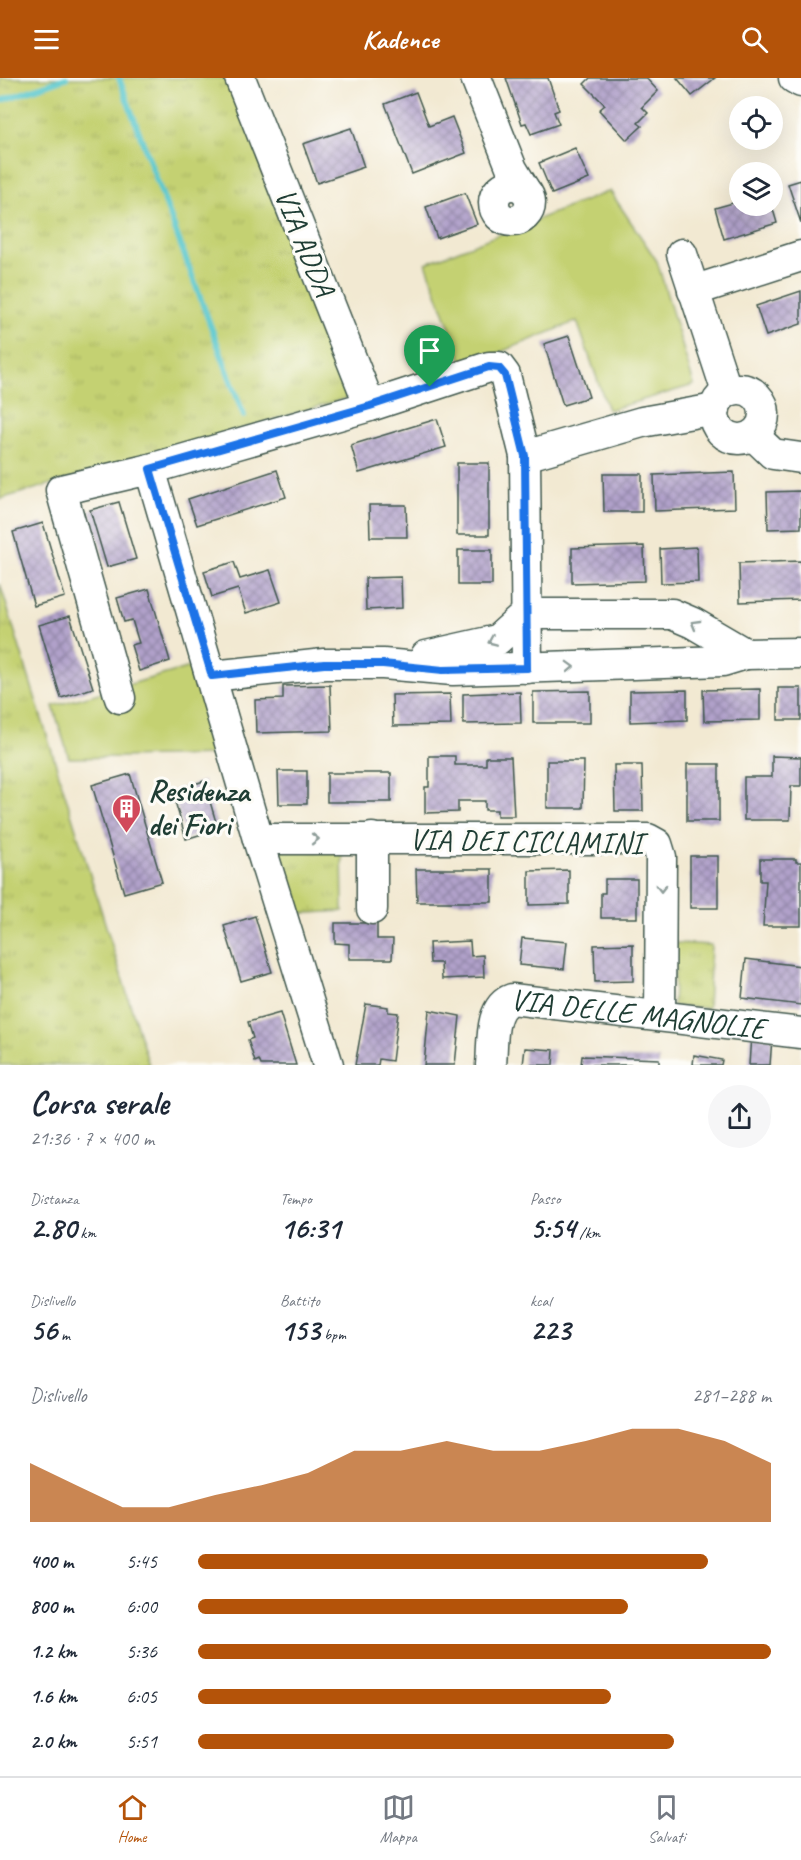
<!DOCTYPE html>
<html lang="it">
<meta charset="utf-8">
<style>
:root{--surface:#fff;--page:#f6f6f7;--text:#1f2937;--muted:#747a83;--line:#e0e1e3;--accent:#b45309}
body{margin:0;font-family:Caveat,sans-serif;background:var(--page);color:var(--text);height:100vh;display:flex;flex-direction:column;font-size:22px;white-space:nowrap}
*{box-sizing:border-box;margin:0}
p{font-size:20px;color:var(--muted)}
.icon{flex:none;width:33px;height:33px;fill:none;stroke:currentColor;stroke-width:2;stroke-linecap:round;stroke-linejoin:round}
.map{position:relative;height:987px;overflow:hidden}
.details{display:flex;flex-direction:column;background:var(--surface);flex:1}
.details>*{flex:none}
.fabs{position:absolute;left:729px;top:18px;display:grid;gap:12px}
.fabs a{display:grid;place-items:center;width:54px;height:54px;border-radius:50%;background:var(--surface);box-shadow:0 6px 24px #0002;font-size:30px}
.pin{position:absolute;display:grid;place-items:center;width:51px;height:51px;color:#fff;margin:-62px -26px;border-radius:50% 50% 50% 0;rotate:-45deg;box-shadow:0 0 6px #0007}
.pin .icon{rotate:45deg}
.round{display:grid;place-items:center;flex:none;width:63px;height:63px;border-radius:32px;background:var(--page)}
.overview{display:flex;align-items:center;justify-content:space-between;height:102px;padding:0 30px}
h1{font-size:33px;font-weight:800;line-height:45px}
.metrics{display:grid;grid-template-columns:repeat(3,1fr);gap:9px;height:102px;padding:6px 30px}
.metrics div{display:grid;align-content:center}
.metrics b{font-size:30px;font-weight:800}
.metrics small{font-size:16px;font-weight:400}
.metrics p{font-size:16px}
.chart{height:168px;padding:12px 30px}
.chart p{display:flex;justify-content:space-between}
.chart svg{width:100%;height:108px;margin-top:6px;fill:var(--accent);opacity:.7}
ul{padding:0 30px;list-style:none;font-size:20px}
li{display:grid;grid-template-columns:96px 72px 1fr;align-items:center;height:45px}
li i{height:15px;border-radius:8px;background:var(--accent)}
header{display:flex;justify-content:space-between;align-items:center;height:78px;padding:0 30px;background:var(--accent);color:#fff;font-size:27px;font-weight:800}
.tabs{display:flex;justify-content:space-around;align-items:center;height:84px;border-top:2px solid var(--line);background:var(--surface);font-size:16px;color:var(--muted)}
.tabs a{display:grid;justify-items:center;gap:3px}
.tabs .current{color:var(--accent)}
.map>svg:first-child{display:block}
</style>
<header><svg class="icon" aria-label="menu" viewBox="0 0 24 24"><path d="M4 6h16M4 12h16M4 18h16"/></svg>Kadence<svg class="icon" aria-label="search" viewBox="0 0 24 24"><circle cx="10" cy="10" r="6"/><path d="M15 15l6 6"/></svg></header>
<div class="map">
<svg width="801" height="987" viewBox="0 0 801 987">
<defs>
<pattern id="grass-tufts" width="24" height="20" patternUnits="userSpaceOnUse" patternTransform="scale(1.5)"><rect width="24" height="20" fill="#c4d172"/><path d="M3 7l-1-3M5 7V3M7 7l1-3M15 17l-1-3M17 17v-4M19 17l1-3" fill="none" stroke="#a8b463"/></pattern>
<pattern id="building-cross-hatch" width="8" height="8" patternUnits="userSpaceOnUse" patternTransform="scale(1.5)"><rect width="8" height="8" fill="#b1a1ca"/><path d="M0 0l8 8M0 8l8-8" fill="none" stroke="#8f84a5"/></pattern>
</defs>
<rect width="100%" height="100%" fill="#fdfcf7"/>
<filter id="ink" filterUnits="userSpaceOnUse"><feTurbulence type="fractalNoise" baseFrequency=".0167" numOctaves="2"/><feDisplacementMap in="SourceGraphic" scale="12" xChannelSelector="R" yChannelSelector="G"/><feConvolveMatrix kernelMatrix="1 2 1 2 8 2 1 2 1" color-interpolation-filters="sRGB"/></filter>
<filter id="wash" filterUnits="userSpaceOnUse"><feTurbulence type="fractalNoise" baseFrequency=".008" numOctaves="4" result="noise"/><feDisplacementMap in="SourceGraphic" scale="24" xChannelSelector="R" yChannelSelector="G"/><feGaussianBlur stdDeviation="1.35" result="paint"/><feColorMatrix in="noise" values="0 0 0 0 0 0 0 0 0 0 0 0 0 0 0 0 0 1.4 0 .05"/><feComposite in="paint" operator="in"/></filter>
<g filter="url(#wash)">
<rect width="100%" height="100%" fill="#f2e9d2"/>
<g fill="url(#grass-tufts)" stroke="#728753" stroke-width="1.5">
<polygon points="0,0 231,0 347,320 0,421"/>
<polygon points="0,506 149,987 0,987"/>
<polygon points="271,770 342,770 343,833 292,836"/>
<polygon points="676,865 711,867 708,930 673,928"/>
</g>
<g fill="#c4d172" stroke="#728753" stroke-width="1.5">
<polygon points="610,113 657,183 694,307 608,332 577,243 464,289 426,185"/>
<polygon points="194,588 220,677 69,680 53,628"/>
</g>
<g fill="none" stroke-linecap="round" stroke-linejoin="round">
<g stroke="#5ac8ce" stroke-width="6">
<polyline points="119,0 244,338"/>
<polyline points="0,23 66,0"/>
</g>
</g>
<g id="blocks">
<g fill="url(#building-cross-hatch)">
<polygon points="506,0 548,0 559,32 554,34 559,46 531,56 526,45 522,46"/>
<polygon points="590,0 646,0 658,13 642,29 648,35 638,45 642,48 627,62 599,32 605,27 584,6"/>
<polygon points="677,0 715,0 692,18"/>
<polygon points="416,14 429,48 452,39 466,75 412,96 385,26"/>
<polygon points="351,50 364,89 317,105 303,66"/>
<polygon points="575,70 589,101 552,116 539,85"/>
<polygon points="801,102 801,145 788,106"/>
<polygon points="465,115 477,146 437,160 426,129"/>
<polygon points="740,123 740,128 772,128 777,145 724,161 715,130"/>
<polygon points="801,213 801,246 766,258 756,228"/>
<polygon points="569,258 589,319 563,327 544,266"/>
<polygon points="437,341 446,369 359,395 351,367"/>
<rect x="457" y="385" width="32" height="72"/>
<polygon points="277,392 286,419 197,447 188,421"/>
<polygon points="734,394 735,430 655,433 654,397"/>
<polygon points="603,396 642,396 642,434 604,434"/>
<polygon points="801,413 801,450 768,451 767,414"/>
<polygon points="119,424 136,481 107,489 90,432"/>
<polygon points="369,427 406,427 407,459 370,459"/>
<polygon points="43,445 65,519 34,528 13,454"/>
<polygon points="644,468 645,503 572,505 572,470"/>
<polygon points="697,469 698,504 661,505 660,471"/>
<rect x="458" y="472" width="34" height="35"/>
<polygon points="801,483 801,522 740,524 739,485"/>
<polygon points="234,484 240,501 270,492 281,524 246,535 238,511 212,519 204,493"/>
<polygon points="401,499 402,530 366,532 365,500"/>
<polygon points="149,511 170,583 139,593 131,567 139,565 132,542 124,544 117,520"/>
<polygon points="70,538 93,610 61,620 39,547"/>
<polygon points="330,607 332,653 256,655 255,622 283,621 283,608"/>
<rect x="778" y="610" width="23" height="32"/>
<polygon points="760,611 760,642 704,643 703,612"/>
<polygon points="687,612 687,642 630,644 630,613"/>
<polygon points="590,613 590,645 533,645 533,614"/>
<polygon points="520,614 521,645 463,646 463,616"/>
<polygon points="450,616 451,647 393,648 392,617"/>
<polygon points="429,678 455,678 455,687 486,687 486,679 511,679 514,738 497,738 497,732 485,732 485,723 458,723 458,734 425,735 425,709 429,709"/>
<polygon points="772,678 801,679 801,708 791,708 790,742 744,742 744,699 772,699"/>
<polygon points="547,683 584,683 583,730 547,730"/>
<rect x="687" y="686" width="32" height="57"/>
<polygon points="614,687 642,687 643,733 615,733"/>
<polygon points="278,693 307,693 307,726 279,726"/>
<rect x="327" y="695" width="64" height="29"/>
<polygon points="130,696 162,804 124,815 92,707"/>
<polygon points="204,703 218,751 186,761 172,713"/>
<rect x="690" y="778" width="28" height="52"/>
<polygon points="760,781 796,781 796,784 801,784 801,848 763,848 766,803 760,803"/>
<polygon points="416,791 492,791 492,824 417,824"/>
<polygon points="569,792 569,826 529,827 529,793"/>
<polygon points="605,801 637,801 637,840 601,840 601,815 605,815"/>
<polygon points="255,838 272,894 241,903 224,848"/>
<polygon points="335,845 377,845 377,861 393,861 392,881 349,881 349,866 335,865"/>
<polygon points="522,860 567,864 564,891 519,887"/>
<polygon points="470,863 471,878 483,877 484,899 442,901 441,885 430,885 429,865"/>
<polygon points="633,866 633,903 595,904 594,867"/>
<polygon points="746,881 801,888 801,927 742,920"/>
<polygon points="366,926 388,929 388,934 398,935 392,983 379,981 378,987 355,987"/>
<polygon points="429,932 460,938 455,987 424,987"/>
<polygon points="280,935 296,987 261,987 259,982 255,984 248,962 253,960 248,944"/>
<polygon points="751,957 772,960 770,987 749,987"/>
<polygon points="525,970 554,972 553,987 523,987"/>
<polygon points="694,977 722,982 721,987 693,987"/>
<polygon points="582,978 659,981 659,987 581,987"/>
</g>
</g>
</g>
<g filter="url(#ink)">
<use href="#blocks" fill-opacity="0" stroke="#3f574c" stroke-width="1.5"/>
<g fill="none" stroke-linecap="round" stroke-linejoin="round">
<defs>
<g id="minor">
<polyline points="240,0 370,328"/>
<polyline points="476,0 512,91 524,111"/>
<polyline points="794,0 801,4"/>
<circle cx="512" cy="125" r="18"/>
<polyline points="682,176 727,314"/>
<polyline points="693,213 801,178"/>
<circle cx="739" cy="336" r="25"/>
<polyline points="753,357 773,376 801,380"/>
<polyline points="525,378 642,344 715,331"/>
<polyline points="426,578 497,562 526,536 672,536 693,545 746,576"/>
<polyline points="212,598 324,586 383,586 453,592 723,583 746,576 801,575"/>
<polyline points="120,620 61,412 150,391"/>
<polyline points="372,760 372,831"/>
<polyline points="258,761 648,761 657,766 661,779 660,938"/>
<polyline points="328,987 258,761 150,391 370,328 489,289 499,289 505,297 525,378 527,590"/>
<path id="s1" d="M491,987C493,966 489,929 512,921L801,955"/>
</g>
</defs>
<use href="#minor" stroke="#3f574c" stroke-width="33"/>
<use href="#minor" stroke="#fff" stroke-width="30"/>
</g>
<defs><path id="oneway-chevron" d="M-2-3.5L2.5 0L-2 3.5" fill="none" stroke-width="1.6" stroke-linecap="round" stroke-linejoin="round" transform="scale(1.5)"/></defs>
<g stroke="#8f9e9a">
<use href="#oneway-chevron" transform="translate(695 546) rotate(-150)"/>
<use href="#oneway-chevron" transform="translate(492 563) rotate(157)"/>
<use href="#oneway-chevron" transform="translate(570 589) rotate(-2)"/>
<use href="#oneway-chevron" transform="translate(315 761)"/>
<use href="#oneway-chevron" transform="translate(661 810) rotate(90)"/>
</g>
</g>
<g fill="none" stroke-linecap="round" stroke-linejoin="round" filter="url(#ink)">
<defs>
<polygon id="route" points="489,289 499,290 505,297 525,378 527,590 443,592 383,586 324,586 212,598 150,391 370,328"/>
</defs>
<use href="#route" stroke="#fff" stroke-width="12"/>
<use href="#route" stroke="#1a73e8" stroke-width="8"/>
</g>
<defs>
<symbol id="building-pin" viewBox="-11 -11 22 30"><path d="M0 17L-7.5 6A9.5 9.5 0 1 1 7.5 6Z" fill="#d1495b" stroke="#fdfcf7"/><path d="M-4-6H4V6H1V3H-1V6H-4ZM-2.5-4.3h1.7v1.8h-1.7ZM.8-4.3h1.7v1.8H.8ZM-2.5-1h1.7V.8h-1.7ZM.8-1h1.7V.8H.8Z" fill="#fff"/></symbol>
</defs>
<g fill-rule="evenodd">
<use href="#building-pin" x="110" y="714" width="33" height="45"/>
</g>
<g text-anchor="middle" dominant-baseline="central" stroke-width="6" stroke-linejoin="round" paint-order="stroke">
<g font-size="30" fill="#1f3d34" stroke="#fdfcf7">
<text transform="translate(305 164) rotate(68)">VIA ADDA</text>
<text transform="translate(526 763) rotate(1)">VIA DEI CICLAMINI</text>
<text stroke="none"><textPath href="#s1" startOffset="200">VIA DELLE MAGNOLIE</textPath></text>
</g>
<g font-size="30" font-weight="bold" fill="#1f3d34" stroke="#fdfcf7" text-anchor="start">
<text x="148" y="713">Residenza<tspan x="148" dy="34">dei Fiori</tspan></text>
</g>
</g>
</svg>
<div class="fabs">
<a><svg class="icon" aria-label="locate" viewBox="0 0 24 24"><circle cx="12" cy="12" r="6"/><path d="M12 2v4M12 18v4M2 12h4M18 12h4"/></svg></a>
<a><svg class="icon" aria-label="layers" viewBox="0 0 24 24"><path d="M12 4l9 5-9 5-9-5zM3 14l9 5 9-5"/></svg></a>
</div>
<div class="pin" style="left:430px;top:309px;background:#1e9e55"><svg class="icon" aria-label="arrive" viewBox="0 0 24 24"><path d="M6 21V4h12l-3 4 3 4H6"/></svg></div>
</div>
<section class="details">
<div class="overview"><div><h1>Corsa serale</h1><p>21:36 · 7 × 400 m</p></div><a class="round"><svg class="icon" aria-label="share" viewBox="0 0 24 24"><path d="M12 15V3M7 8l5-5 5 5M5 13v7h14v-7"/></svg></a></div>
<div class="metrics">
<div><p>Distanza</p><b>2.80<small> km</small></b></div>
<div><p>Tempo</p><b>16:31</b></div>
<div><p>Passo</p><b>5:54<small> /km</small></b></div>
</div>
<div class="metrics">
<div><p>Dislivello</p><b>56<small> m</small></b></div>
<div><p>Battito</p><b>153<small> bpm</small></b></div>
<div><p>kcal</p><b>223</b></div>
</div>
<div class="chart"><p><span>Dislivello</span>281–288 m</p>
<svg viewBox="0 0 160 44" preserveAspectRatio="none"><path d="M0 44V20L10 29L20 38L30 38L40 33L50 29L60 24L70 15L80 15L90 11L100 15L110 15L120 11L130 6L140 6L150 11L160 20V44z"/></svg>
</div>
<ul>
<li><b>400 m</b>5:45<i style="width:89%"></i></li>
<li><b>800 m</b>6:00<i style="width:75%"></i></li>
<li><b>1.2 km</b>5:36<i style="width:100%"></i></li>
<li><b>1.6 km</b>6:05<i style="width:72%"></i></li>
<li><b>2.0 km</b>5:51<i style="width:83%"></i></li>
</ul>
</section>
<nav class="tabs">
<a class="current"><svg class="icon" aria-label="home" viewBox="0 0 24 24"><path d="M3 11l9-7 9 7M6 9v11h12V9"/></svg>Home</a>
<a><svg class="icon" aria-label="map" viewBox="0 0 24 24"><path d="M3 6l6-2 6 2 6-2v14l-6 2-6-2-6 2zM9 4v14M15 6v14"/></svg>Mappa</a>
<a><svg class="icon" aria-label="saved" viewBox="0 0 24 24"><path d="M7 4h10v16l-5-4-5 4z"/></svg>Salvati</a>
</nav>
